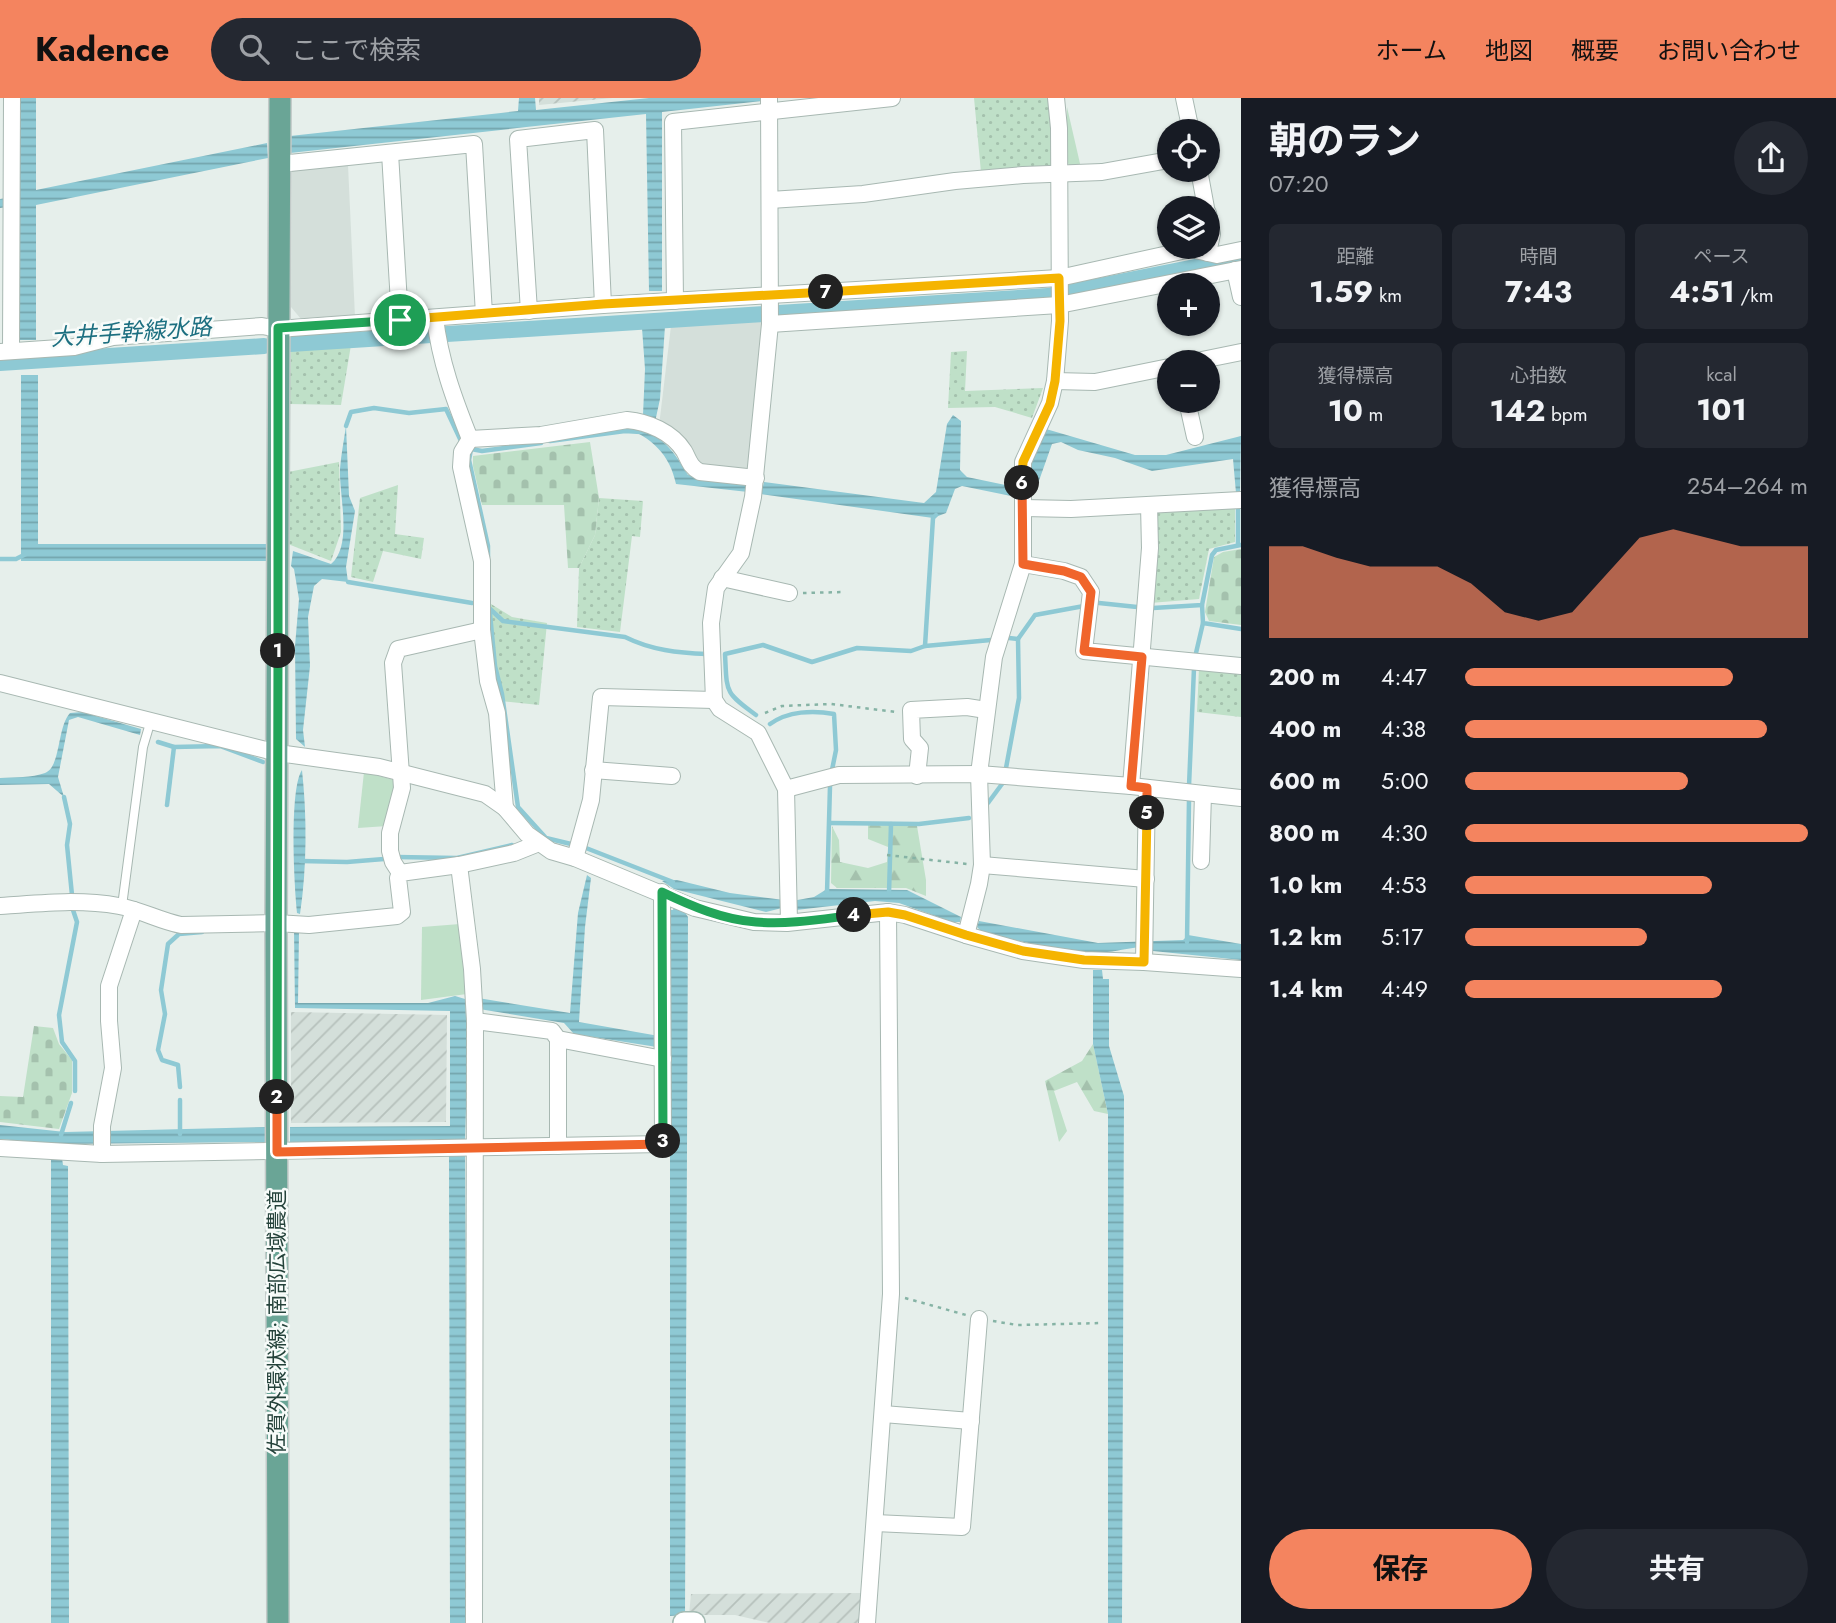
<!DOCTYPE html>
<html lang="ja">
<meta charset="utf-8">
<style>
:root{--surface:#171b24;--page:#242831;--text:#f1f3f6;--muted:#9ea1a6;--accent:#f4845f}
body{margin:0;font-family:Jost,"Noto Sans JP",sans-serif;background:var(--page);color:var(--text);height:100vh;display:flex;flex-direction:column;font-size:26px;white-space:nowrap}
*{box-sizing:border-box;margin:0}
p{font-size:23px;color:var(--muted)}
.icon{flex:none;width:38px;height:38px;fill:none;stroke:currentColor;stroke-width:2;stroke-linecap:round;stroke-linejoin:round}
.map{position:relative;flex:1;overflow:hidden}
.drawer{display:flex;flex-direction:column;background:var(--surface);width:595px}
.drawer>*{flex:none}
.tools{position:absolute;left:1157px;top:21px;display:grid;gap:14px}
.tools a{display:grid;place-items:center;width:63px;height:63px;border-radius:50%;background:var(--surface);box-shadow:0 2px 5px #0004;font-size:35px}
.pin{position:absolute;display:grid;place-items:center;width:60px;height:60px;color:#fff;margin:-30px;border:4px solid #fff;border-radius:50%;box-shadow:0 2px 7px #0007}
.km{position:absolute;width:35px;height:35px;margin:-18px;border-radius:50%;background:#222;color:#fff;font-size:19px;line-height:35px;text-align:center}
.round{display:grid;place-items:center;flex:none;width:74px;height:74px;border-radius:37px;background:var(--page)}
.overview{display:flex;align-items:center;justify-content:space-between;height:119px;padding:0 28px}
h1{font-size:38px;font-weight:700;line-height:52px}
.figures{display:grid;grid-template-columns:repeat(3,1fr);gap:10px;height:119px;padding:7px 28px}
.figures div{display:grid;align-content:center;border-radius:10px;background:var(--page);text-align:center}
.figures b{font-size:30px;font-weight:700}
.figures small{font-size:19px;font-weight:400}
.figures p{font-size:19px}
.chart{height:196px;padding:14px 28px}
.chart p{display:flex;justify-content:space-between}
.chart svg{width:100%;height:126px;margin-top:7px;fill:var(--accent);opacity:.7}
.button{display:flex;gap:14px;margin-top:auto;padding:14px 28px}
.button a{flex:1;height:80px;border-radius:42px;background:var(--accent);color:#111;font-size:28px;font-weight:700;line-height:80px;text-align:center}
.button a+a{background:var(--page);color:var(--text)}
ul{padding:0 28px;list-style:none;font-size:23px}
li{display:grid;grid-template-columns:112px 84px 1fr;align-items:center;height:52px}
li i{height:18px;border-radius:9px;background:var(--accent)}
header{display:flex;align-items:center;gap:42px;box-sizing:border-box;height:98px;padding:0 35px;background:var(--accent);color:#111}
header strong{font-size:33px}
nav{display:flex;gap:38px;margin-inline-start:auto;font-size:24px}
.search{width:490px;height:63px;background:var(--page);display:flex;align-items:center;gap:18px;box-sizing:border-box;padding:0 24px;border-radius:38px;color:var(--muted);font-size:26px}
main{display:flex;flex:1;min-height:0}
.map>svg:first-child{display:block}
</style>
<header>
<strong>Kadence</strong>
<div class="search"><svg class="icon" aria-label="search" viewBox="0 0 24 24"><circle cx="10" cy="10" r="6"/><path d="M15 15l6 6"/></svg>ここで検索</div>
<nav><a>ホーム</a><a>地図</a><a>概要</a><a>お問い合わせ</a></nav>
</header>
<main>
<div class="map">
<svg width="1241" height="1525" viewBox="0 0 1241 1525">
<defs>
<pattern id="industrial-furrows" width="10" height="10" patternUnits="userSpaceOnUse" patternTransform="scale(1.75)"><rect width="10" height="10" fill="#d4dfda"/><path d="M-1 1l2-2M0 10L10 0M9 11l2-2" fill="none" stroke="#b6c1bc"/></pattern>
<pattern id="grass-dots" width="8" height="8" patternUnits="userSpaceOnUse" patternTransform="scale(1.75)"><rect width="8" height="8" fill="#bfe0c8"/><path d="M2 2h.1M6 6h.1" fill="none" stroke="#a4c1ad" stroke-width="1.8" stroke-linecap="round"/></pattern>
<pattern id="forest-firs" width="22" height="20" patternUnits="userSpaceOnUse" patternTransform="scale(1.75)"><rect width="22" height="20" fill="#bfe0c8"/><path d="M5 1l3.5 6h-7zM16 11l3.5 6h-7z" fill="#a4c1ad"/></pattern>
<pattern id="cemetery-stones" width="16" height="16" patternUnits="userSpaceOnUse" patternTransform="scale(1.75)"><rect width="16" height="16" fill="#bfe0c8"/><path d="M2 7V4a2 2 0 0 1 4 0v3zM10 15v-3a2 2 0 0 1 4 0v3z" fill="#a4c1ad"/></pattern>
<pattern id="water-rules" width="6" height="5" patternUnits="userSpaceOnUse" patternTransform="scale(1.75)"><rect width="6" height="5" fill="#8ec9d4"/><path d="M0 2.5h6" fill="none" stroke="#74a5ad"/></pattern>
</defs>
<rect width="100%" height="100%" fill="#e6efeb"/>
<g fill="#d4dfda">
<polygon points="348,67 355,219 301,221 291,209 292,73"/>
<polygon points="763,222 750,375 697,369 659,328 671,228"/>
</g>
<g fill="url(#industrial-furrows)">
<polygon points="539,0 612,0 539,7"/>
<polygon points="291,914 447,917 446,1024 291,1025"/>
<polygon points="863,1495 860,1525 770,1525 735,1517 689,1517 691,1496"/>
</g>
<g fill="url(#grass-dots)">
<polygon points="974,0 1048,0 1052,22 1051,67 981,74"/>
<polygon points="351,247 341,307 289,306 291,252"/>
<polygon points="967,253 965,293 1043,290 1032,320 995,309 948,310 951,254"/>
<polygon points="339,364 341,434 331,463 288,446 288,374"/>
<polygon points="398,387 395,436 424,440 421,461 383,453 373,484 351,479 360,400"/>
<polygon points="599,400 643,403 640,439 632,438 620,534 577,529 579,470 595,437"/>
<polygon points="1235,410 1235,444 1209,451 1199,501 1150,505 1158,415"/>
<polygon points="491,506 512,519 547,525 539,607 500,603 486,521"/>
<polygon points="1199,570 1241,575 1241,619 1197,614"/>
</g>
<g fill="url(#forest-firs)">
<polygon points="868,727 917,728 926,782 926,798 906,790 837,790 831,785 832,728 839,742 840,764 868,770 887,764 888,749 868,741"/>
<polygon points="1093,946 1108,1016 1094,1013 1077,984 1054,993 1067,1033 1059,1044 1045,983 1082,963"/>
</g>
<g fill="url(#cemetery-stones)">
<polygon points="590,344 599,400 595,437 579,470 568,470 564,407 482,407 473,368 473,358"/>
<polygon points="1241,451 1241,527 1209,523 1205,514 1214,459 1223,454"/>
<polygon points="34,928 53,930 59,946 72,962 72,995 59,1031 0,1024 0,998 23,999"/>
</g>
<g fill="#bfe0c8">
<polygon points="1067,9 1081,70 1071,70 1066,62"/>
<polygon points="364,674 398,683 387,728 358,730"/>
<polygon points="460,826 467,896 421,902 422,829"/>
</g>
<g fill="url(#water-rules)">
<polygon points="20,0 36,0 36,92 267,45 268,60 36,107 36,242 20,242 20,107 0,110 0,101 20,98"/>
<polygon points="519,0 535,0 536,12 649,0 762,0 762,3 662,14 662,193 649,193 646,16 290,55 290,38 518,13"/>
<polygon points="665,228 660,301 655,324 643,317 645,271 642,230"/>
<polygon points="21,277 38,277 38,446 267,446 267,463 21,463"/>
<polygon points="953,317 961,323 960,372 967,379 1015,389 1016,399 962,388 955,391 946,415 933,420 761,396 764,384 924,405 936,394 947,326"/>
<path d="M629,327C663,339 670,347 688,377L749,384L748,394L676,386C670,357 652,339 623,329Z"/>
<path d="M346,328L349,398L355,413L346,469L348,484L322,481L314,488L308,519L310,568L303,632L305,649L296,641L295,548L299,501L294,471L291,468L293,453L331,466C353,447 339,398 340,371C341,357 344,342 346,328Z"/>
<polygon points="1046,331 1135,357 1166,357 1241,338 1240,394 1236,395 1233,361 1152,373 1115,360 1078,352 1061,344 1052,346 1035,394 1028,395 1032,362"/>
<path d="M82,614L141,631L140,637L78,619L69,622L58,679L64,699L49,686L0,687V680C14,679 32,680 45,675C61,669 57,629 70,615Z"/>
<path d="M302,672C307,719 307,769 300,816L297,815C294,788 289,691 302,672Z"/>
<polygon points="587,777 591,780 585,829 579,924 659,938 657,949 574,936 564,925 479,911 478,900 570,915 578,815"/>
<polygon points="677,782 730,795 792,803 814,799 827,791 907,792 961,819 960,824 952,824 899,805 875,803 796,812 782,810 766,814 674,791 662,783"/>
<polygon points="674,809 684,813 688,819 685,1517 670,1518 670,812 673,812"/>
<path d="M979,823L1098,845L1183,842L1188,837L1241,846V862L1153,853L1150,849C1135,848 1122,853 1107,854C1066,856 1022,843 983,835L977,829Z"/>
<polygon points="294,832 299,834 298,905 428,905 455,898 465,901 468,953 465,1041 448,1046 442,1041 290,1045 290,1029 450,1028 450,913 295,910"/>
<polygon points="1093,872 1102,872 1103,881 1109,881 1109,948 1124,998 1122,1525 1108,1525 1108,1016 1093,946"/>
<polygon points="0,1027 65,1034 267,1029 268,1044 56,1046 0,1041"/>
<polygon points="449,1057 465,1057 468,1525 450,1525"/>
<polygon points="51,1060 62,1060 63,1067 68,1068 69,1525 51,1525"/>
</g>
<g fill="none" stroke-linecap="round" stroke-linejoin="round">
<g stroke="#8ec9d4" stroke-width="4.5">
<polyline points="346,328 351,314 374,310 409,315 446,311 461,343"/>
<polyline points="550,343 625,333 641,334"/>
<polyline points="1238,447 1238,411"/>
<polyline points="488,459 488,448 469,362 471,351 482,353 541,345"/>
<polyline points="0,461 16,461 26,456"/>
<polyline points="348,484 472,505"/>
<polyline points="1099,505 1137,509"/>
<polyline points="1202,507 1203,525 1241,531"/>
<path d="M489,510L503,523L625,539C651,552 678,555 707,556"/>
<polyline points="1153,510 1202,507 1212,457 1216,452 1241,447"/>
<polyline points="490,516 495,568 502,596 518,709 546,740 571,746"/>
<polyline points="1009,540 1018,541 1035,517 1084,508"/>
<polyline points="925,548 933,420 936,417"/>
<polyline points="1196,555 1203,525"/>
<path d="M756,617C724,594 727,594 725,556L763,547L812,564L857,550L911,553L925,548L991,542"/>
<path d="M770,626C788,613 813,612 834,616L836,652L832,672"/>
<polyline points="158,644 174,649 220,648 263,664"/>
<polyline points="1006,670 1019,600 1018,541"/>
<polyline points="1189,688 1194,570"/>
<polyline points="64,699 70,726 67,747 72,797"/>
<polyline points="988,705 1002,686"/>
<polyline points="167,707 174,649"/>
<polyline points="830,725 919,726 969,720"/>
<polyline points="586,750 673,784"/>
<polyline points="396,759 457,760 512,747"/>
<polyline points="301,763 347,764 384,761"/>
<polyline points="827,795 830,688"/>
<polyline points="889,795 891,726"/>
<polyline points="73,812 77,824 59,917 62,944 75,963 75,993"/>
<polyline points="1187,844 1189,701"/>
<polyline points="180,989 178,967 162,962 158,952 165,916 161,892 168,846 179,836 202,834"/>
<polyline points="180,1002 180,1036"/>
<polyline points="61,1037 71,1005"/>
</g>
<g stroke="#8ec9d4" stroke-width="16">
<polyline points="290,246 1048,198 1241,160"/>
<polyline points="0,265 264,248"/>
</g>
<defs>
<polyline id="lane" points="122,808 143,649 151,622"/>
<g id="street">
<polyline points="769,0 770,226 753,399 741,455 716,490 711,525 714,602 720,611 758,635 786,691 789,824"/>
<polyline points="1184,0 1191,33"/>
<polyline points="390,55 400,222"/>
<polyline points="280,66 474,46 484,216"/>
<polyline points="1199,72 1206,110"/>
<polyline points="770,102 863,96 955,83 1023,77 1102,74 1169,62"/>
<polyline points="1208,115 1212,136 1208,155"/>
<polyline points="1235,172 1241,199"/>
<polyline points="675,203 673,24 892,0"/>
<polyline points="529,213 518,41 595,32 603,207"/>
<path d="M435,220C440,263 454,301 470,341L462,354L461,369L482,463V532L488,583L497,615L505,710"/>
<polyline points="770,226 1059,207 1241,171"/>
<polyline points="11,253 12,0"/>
<polyline points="0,254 74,249 113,239 262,228 278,231 603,207 1059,180 1191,151 1217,157 1241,152"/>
<polyline points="1192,264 1241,254"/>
<polyline points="1055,283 1095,284 1169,269"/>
<polyline points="1187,303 1195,339"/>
<path d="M470,341L541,337L627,322C648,324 672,334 684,353C689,362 690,369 700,374L756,380"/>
<polyline points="1024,410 1071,411 1241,402"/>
<polyline points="1023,466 1064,473 1081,479 1091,494 1084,553 1241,568"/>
<polyline points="722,480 789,495"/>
<polyline points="0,585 278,655 379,669 485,696 505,710 527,736 551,753 575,760 695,810 754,824 787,825 888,814 905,817 966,837 1023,853 1084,862 1144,864 1241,871"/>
<polyline points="593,672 672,678"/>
<polyline points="917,678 920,650 912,641 911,612 967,609 986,612"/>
<polyline points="1131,688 1150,450 1149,407"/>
<polyline points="786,691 839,677 979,676 1131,688 1241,700"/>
<polyline points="575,760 591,702 601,599 714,602"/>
<polyline points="1201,763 1203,696"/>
<polyline points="459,767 472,871 475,923 474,1525"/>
<polyline points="982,767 1146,781"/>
<polyline points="400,775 393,764 390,753 390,735 402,690 393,565 398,551 482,532"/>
<path d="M0,808C40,805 80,801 119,808C141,812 160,823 181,827L276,825L309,827L397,818L402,814L398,780L400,775L459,767L514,755L539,745"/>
<polyline points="966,837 979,786 982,767 979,676 994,559 1023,466 1023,364 1050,305 1055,283 1060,223 1059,30 1056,0"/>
<polyline points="1144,864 1147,690"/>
<polyline points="475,923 552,933 558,941 663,961"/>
<polyline points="558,1048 558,941"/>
<polyline points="0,1050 102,1056 663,1046 662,794"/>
<polyline points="102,1056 102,1028 113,970 109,923 109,888 134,812"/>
<polyline points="883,1316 971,1323"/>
<polyline points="875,1425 962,1429 979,1221"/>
<polyline points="867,1525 891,1196 888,814"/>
</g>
<polyline id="secondary" points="684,1525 694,1525"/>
<polyline id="primary" points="278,1525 276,825 280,0"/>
</defs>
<use href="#lane" stroke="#a8b8b2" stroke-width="10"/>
<use href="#street" stroke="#a8b8b2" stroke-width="18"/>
<use href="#secondary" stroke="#a4bbb3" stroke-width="24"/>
<use href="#primary" stroke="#c2cac8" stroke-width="24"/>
<g stroke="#86b3a5" stroke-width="2.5" stroke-dasharray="3.5 5" stroke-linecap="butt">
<polyline points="803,495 844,494"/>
<polyline points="765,615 782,608 831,606 896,614"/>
<polyline points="887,757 967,766"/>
<polyline points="905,1200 966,1217"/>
<polyline points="993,1223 1017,1227 1103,1225"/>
</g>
<use href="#lane" stroke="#fff" stroke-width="8"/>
<use href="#street" stroke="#fff" stroke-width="16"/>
<use href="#secondary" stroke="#fff" stroke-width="21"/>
<use href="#primary" stroke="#6aa596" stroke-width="21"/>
</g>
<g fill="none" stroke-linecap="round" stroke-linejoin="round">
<defs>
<polyline id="split-1" points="278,553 278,230 400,222"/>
<polyline id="split-2" points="277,999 278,553"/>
<polyline id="split-3" points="277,999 277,1054 663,1046 663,1043"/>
<path id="split-4" d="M663,1043L662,794C691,808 724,822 756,824C788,827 822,821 854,817"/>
<polyline id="split-5" points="854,817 888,814 905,817 966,837 1023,853 1084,862 1144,864 1147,715"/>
<polyline id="split-6" points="1022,385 1023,466 1064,473 1081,479 1091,494 1084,553 1142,559 1131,688 1147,690 1147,715"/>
<polyline id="split-7" points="826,194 1059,180 1060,223 1055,283 1050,306 1023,364 1022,385"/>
<polyline id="split-8" points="400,222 603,206 826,194"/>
</defs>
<use href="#split-1" stroke="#fff" stroke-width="14"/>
<use href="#split-2" stroke="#fff" stroke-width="14"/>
<use href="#split-3" stroke="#fff" stroke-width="14"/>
<use href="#split-4" stroke="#fff" stroke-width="14"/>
<use href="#split-5" stroke="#fff" stroke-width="14"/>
<use href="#split-6" stroke="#fff" stroke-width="14"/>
<use href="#split-7" stroke="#fff" stroke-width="14"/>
<use href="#split-8" stroke="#fff" stroke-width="14"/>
<use href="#split-1" stroke="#22a559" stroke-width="9"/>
<use href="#split-2" stroke="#22a559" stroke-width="9"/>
<use href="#split-3" stroke="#f0652b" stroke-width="9"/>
<use href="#split-4" stroke="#22a559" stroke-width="9"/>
<use href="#split-5" stroke="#f5b400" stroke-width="9"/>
<use href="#split-6" stroke="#f0652b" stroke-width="9"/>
<use href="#split-7" stroke="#f5b400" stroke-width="9"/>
<use href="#split-8" stroke="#f5b400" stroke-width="9"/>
</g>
<g text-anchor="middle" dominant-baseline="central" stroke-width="5" stroke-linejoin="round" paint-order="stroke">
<g font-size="21" fill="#24423a" stroke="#f7fbf9">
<text transform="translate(277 1224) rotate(-90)">佐賀外環状線; 南部広域農道</text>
</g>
<g font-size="23" font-style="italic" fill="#1c6f80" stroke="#f7fbf9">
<text transform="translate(131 234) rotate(-4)">大井手幹線水路</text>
</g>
</g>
</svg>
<div class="tools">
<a><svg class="icon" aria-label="locate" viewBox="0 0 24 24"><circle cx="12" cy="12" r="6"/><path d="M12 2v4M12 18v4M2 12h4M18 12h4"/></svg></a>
<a><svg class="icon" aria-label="layers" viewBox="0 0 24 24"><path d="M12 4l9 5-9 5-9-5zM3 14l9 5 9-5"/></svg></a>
<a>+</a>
<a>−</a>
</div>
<div class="pin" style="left:400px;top:222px;background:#1e9e55"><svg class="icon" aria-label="arrive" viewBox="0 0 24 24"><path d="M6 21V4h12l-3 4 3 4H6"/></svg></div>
<b class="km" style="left:278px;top:553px">1</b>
<b class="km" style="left:277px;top:999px">2</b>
<b class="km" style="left:663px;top:1043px">3</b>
<b class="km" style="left:854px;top:817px">4</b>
<b class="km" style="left:1147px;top:715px">5</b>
<b class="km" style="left:1022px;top:385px">6</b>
<b class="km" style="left:826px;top:194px">7</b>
</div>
<section class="drawer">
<div class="overview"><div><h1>朝のラン</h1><p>07:20</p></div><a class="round"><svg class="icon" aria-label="share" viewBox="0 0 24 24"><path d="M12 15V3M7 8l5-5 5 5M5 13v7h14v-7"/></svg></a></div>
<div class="figures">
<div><p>距離</p><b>1.59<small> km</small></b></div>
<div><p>時間</p><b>7:43</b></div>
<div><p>ペース</p><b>4:51<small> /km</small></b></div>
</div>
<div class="figures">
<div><p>獲得標高</p><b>10<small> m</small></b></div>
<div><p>心拍数</p><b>142<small> bpm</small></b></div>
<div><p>kcal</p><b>101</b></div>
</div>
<div class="chart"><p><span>獲得標高</span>254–264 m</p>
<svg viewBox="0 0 160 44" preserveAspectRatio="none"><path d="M0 44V12L10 12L20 16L30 19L40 19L50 19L60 25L70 35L80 38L90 35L100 22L110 9L120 6L130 9L140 12L150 12L160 12V44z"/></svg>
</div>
<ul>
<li><b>200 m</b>4:47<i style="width:78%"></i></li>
<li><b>400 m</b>4:38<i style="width:88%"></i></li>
<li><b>600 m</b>5:00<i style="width:65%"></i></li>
<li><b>800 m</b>4:30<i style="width:100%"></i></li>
<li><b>1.0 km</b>4:53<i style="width:72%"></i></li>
<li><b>1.2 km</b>5:17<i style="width:53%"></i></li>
<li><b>1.4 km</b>4:49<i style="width:75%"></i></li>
</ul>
<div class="button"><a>保存</a><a>共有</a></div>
</section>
</main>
